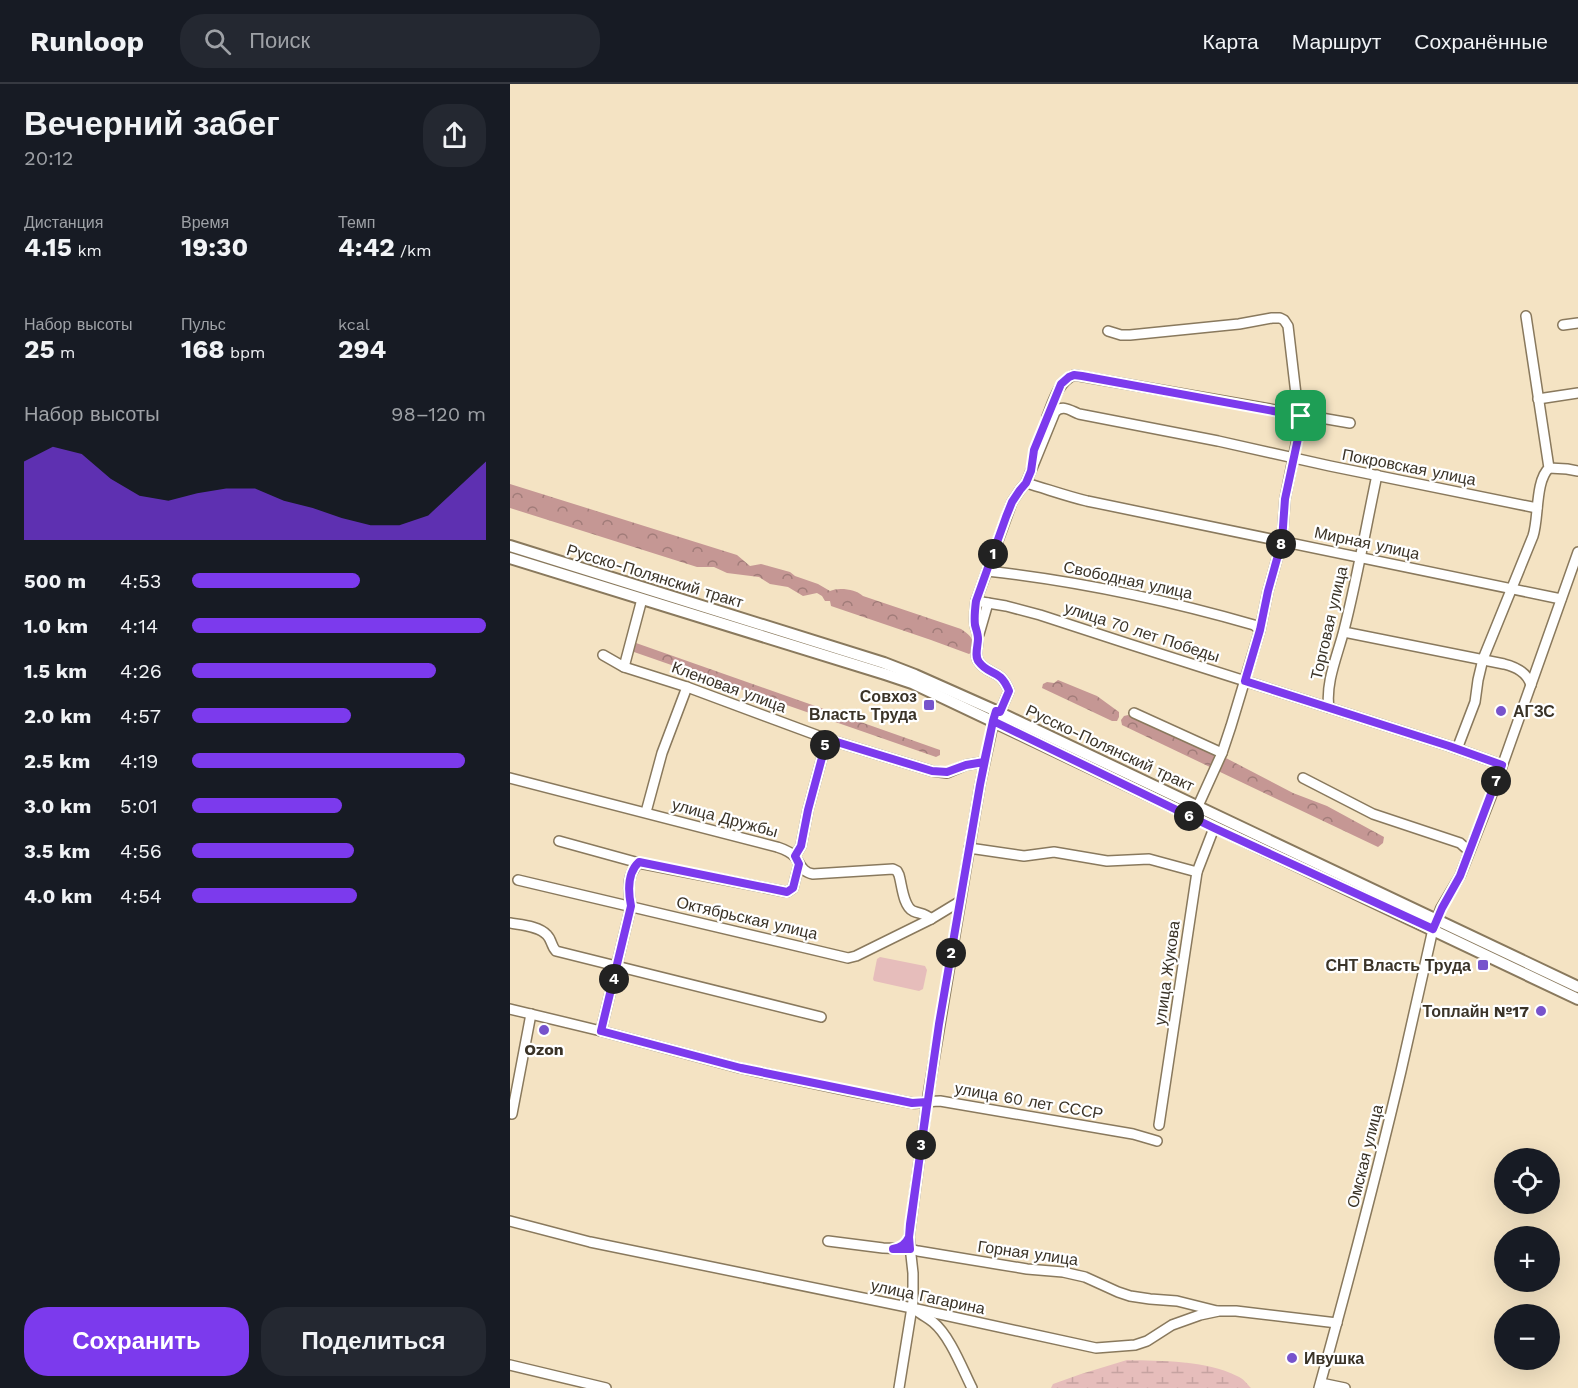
<!DOCTYPE html>
<html lang="ru">
<meta charset="utf-8">
<style>
:root{--surface:#171b24;--page:#242831;--text:#f1f3f6;--muted:#9ea1a6;--line:#363941;--accent:#7c3aed}
body{margin:0;font-family:"Work Sans",sans-serif;background:var(--page);color:var(--text);height:100vh;display:flex;flex-direction:column;font-size:22px;white-space:nowrap}
*{box-sizing:border-box;margin:0}
p{font-size:20px;color:var(--muted)}
.icon{flex:none;width:33px;height:33px;fill:none;stroke:currentColor;stroke-width:2;stroke-linecap:round;stroke-linejoin:round}
.map{position:relative;flex:1;overflow:hidden}
.panel{display:flex;flex-direction:column;background:var(--surface);width:510px}
.panel>*{flex:none}
.buttons{position:absolute;left:984px;top:1064px;display:grid;gap:12px}
.buttons a{display:grid;place-items:center;width:66px;height:66px;border-radius:50%;background:var(--surface);box-shadow:0 6px 24px #0002;font-size:30px}
.pin{position:absolute;display:grid;place-items:center;width:51px;height:51px;color:#fff;margin:-26px;border-radius:12px;box-shadow:0 3px 9px #0006}
.km{position:absolute;width:30px;height:30px;margin:-15px;border-radius:50%;background:#222;color:#fff;font-size:16px;line-height:30px;text-align:center}
.round{display:grid;place-items:center;flex:none;width:63px;height:63px;border-radius:24px;background:var(--page)}
.headline{display:flex;align-items:center;justify-content:space-between;height:102px;padding:0 24px}
h1{font-size:33px;font-weight:700;line-height:45px}
.figures{display:grid;grid-template-columns:repeat(3,1fr);gap:9px;height:102px;padding:6px 24px}
.figures div{display:grid;align-content:center}
.figures b{font-size:26px;font-weight:700}
.figures small{font-size:16px;font-weight:400}
.figures p{font-size:16px}
.chart{height:168px;padding:12px 24px}
.chart p{display:flex;justify-content:space-between}
.chart svg{width:100%;height:108px;margin-top:6px;fill:var(--accent);opacity:.7}
.cta{display:flex;gap:12px;margin-top:auto;padding:12px 24px}
.cta a{flex:1;height:69px;border-radius:24px;background:var(--accent);color:#fff;font-size:24px;font-weight:700;line-height:69px;text-align:center}
.cta a+a{background:var(--page);color:var(--text)}
ul{padding:0 24px;list-style:none;font-size:20px}
li{display:grid;grid-template-columns:96px 72px 1fr;align-items:center;height:45px}
li i{height:15px;border-radius:8px;background:var(--accent)}
header{display:flex;align-items:center;gap:36px;box-sizing:border-box;height:84px;padding:0 30px;background:var(--surface);border-bottom:2px solid var(--line)}
header strong{font-size:28px}
nav{display:flex;gap:33px;margin-inline-start:auto;font-size:21px}
.search{width:420px;height:54px;background:var(--page);display:flex;align-items:center;gap:15px;box-sizing:border-box;padding:0 21px;border-radius:24px;color:var(--muted);font-size:22px}
main{display:flex;flex:1;min-height:0}
.map>svg:first-child{display:block}
</style>
<header>
<strong>Runloop</strong>
<div class="search"><svg class="icon" aria-label="search" viewBox="0 0 24 24"><circle cx="10" cy="10" r="6"/><path d="M15 15l6 6"/></svg>Поиск</div>
<nav><a>Карта</a><a>Маршрут</a><a>Сохранённые</a></nav>
</header>
<main>
<section class="panel">
<div class="headline"><div><h1>Вечерний забег</h1><p>20:12</p></div><a class="round"><svg class="icon" aria-label="share" viewBox="0 0 24 24"><path d="M12 15V3M7 8l5-5 5 5M5 13v7h14v-7"/></svg></a></div>
<div class="figures">
<div><p>Дистанция</p><b>4.15<small> km</small></b></div>
<div><p>Время</p><b>19:30</b></div>
<div><p>Темп</p><b>4:42<small> /km</small></b></div>
</div>
<div class="figures">
<div><p>Набор высоты</p><b>25<small> m</small></b></div>
<div><p>Пульс</p><b>168<small> bpm</small></b></div>
<div><p>kcal</p><b>294</b></div>
</div>
<div class="chart"><p><span>Набор высоты</span>98–120 m</p>
<svg viewBox="0 0 160 44" preserveAspectRatio="none"><path d="M0 44V12L10 6L20 9L30 19L40 26L50 28L60 25L70 23L80 23L90 28L100 31L110 35L120 38L130 38L140 34L150 23L160 12V44z"/></svg>
</div>
<ul>
<li><b>500 m</b>4:53<i style="width:57%"></i></li>
<li><b>1.0 km</b>4:14<i style="width:100%"></i></li>
<li><b>1.5 km</b>4:26<i style="width:83%"></i></li>
<li><b>2.0 km</b>4:57<i style="width:54%"></i></li>
<li><b>2.5 km</b>4:19<i style="width:93%"></i></li>
<li><b>3.0 km</b>5:01<i style="width:51%"></i></li>
<li><b>3.5 km</b>4:56<i style="width:55%"></i></li>
<li><b>4.0 km</b>4:54<i style="width:56%"></i></li>
</ul>
<div class="cta"><a>Сохранить</a><a>Поделиться</a></div>
</section>
<div class="map">
<svg width="1068" height="1304" viewBox="0 0 1068 1304">
<defs>
<pattern id="forest-crowns" width="20" height="18" patternUnits="userSpaceOnUse" patternTransform="scale(1.5)"><rect width="20" height="18" fill="#c59794"/><path d="M2 6a3 3 0 1 1 6 0M12 15a3 3 0 1 1 6 0" fill="none" stroke="#a17c79"/></pattern>
<pattern id="wetland-marsh" width="20" height="14" patternUnits="userSpaceOnUse" patternTransform="scale(1.5)"><rect width="20" height="14" fill="#e6bdbb"/><path d="M1 5h8M5 5V1M11 12h8M15 12V8" fill="none" stroke="#c6a3a1"/></pattern>
</defs>
<rect width="100%" height="100%" fill="#f4e3c3"/>
<polygon fill="#e6bdbb" points="370,873 415,882 417,886 413,905 409,907 364,897 363,895 367,875"/>
<g fill="url(#forest-crowns)">
<path d="M0,400L227,471L240,482L251,480L280,488L285,492L308,500L320,507C328,503 346,505 353,512L451,545C460,551 466,556 462,568L459,570L421,556L321,522L320,517H315L312,512L307,509L293,512L278,503L260,500L249,493L217,489L204,483H187L0,424Z"/>
<polygon points="126,559 430,666 430,671 426,673 124,568 122,563"/>
<polygon points="548,596 587,612 609,628 609,633 607,637 602,637 532,604 533,600 537,598 544,599"/>
<polygon points="618,631 675,654 708,670 702,684 612,641 611,636 614,632"/>
<polygon points="714,673 783,709 817,722 874,753 873,759 868,763 708,687"/>
</g>
<path fill="url(#wetland-marsh)" d="M617,1276C652,1277 696,1276 727,1292C733,1294 737,1300 741,1304H541L543,1300L571,1290Z"/>
<g fill="none" stroke-linecap="round" stroke-linejoin="round">
<defs>
<g id="minor">
<polyline points="1053,241 1068,239"/>
<polyline points="598,247 611,251 620,251 729,240 762,234 770,234 774,236 778,242 787,319 791,336 775,415 772,457 758,507 750,546 721,642 712,669 688,722"/>
<polyline points="1028,315 1068,309"/>
<path d="M537,333C543,318 548,298 564,291L840,339"/>
<polyline points="1039,384 1057,385 1068,387"/>
<path d="M516,399C537,405 556,412 577,417L1051,515"/>
<path d="M477,487C567,497 657,516 744,541L750,546"/>
<polyline points="466,517 496,522 530,531 619,560 939,662 992,681"/>
<path d="M834,548L994,580C1006,583 1017,588 1021,601"/>
<polyline points="469,550 478,519"/>
<polyline points="93,571 114,583 177,603 317,655 422,687 437,689 456,681 474,678"/>
<polyline points="114,583 132,515"/>
<path d="M819,624C815,599 828,570 834,546C847,495 856,443 867,391"/>
<path d="M490,628L499,607C490,584 479,592 469,578C464,572 468,562 468,555C468,550 466,545 465,541C464,532 465,525 466,517L502,418L510,406L516,399L545,328C553,320 561,327 569,330L708,357L820,382L1027,424"/>
<polyline points="624,629 712,669"/>
<path d="M947,665L965,618L968,596L973,575L1023,452C1029,434 1025,397 1039,384L1016,232"/>
<path d="M0,694L267,763C273,765 280,767 285,773C291,781 292,788 303,790L383,785L387,787L389,791C392,801 393,822 403,827C410,830 415,829 421,835"/>
<polyline points="793,694 863,730 950,759 959,767"/>
<polyline points="136,728 152,669 177,603"/>
<polyline points="49,757 129,779"/>
<polyline points="459,764 514,772 544,768 597,777 639,775 687,788"/>
<polyline points="285,772 291,762 298,726 317,655"/>
<polyline points="8,796 338,874 346,872 421,835 449,818"/>
<path d="M0,839C11,841 29,842 37,851C42,856 41,862 46,867L311,933"/>
<path d="M0,925L91,947L230,984L339,1007L402,1019C412,1020 421,1017 430,1017L623,1050L647,1057"/>
<path d="M91,947L121,822C118,808 117,789 129,779L277,808L283,804L289,780"/>
<polyline points="2,1030 21,930"/>
<polyline points="649,1041 687,788 704,744"/>
<polyline points="0,1137 80,1158 402,1224 586,1264 625,1261 637,1257 662,1241 690,1231 709,1227 726,1227 827,1239"/>
<polyline points="318,1157 373,1164 400,1165 408,1167 517,1185 553,1188 575,1193 608,1208 620,1212 640,1215 667,1217 707,1227"/>
<path d="M407,1227C412,1231 418,1234 423,1238C440,1252 452,1284 462,1304"/>
<polyline points="0,1281 96,1304"/>
<polyline points="811,1299 835,1304"/>
<polyline points="389,1304 403,1217 403,1189 399,1153 417,1018 470,701 485,631"/>
<path d="M809,1304C838,1199 866,1093 891,987C902,940 912,892 923,845L931,824L950,792L984,705L1068,468"/>
</g>
<g id="major">
<polyline points="0,462 374,579 405,591 486,627 1068,903"/>
<polyline points="0,474 375,590 402,599 1068,915"/>
</g>
</defs>
<use href="#minor" stroke="#89795d" stroke-width="12"/>
<use href="#major" stroke="#89795d" stroke-width="14"/>
<use href="#minor" stroke="#fff" stroke-width="9"/>
<use href="#major" stroke="#fff" stroke-width="10"/>
</g>
<g fill="none" stroke-linecap="round" stroke-linejoin="round">
<defs>
<path id="route" d="M791,332L572,292L564,291L559,293L551,300L546,312L524,366L521,387L516,399L510,406L502,418L496,433L466,517C465,525 464,533 465,541C466,545 468,550 468,555C468,562 464,572 469,578C479,592 490,584 499,607L490,628L486,627L483,637L470,701L429,940L400,1140L399,1153L400,1165H383C391,1163 395,1161 399,1153L417,1018L402,1019L231,984L91,947L121,822C118,807 117,789 129,778L277,808L283,804L289,780L285,772L291,762L298,726L317,655L422,687L437,688L456,681L474,678L483,637L704,744L923,845L932,824L950,792L992,681L939,662L735,597L750,546L758,507L772,457L775,415L790,345L791,332"/>
</defs>
<use href="#route" stroke="#fff" stroke-width="12"/>
<use href="#route" stroke="#7c3aed" stroke-width="8"/>
</g>
<g fill="#7753cc" stroke="#fff" stroke-width="2">
<rect x="413" y="615" width="12" height="12" rx="3"/>
<circle cx="991" cy="627" r="6"/>
<rect x="967" y="875" width="12" height="12" rx="3"/>
<circle cx="1031" cy="927" r="6"/>
<circle cx="34" cy="946" r="6"/>
<circle cx="782" cy="1274" r="6"/>
</g>
<g text-anchor="middle" dominant-baseline="central" stroke-width="4.5" stroke-linejoin="round" paint-order="stroke">
<g font-size="16" fill="#3a3327" stroke="#fff">
<text transform="translate(899 383) rotate(11)">Покровская улица</text>
<text transform="translate(857 459) rotate(12)">Мирная улица</text>
<text transform="translate(145 492) rotate(17)">Русско-Полянский тракт</text>
<text transform="translate(618 496) rotate(12)">Свободная улица</text>
<text transform="translate(819 539) rotate(-77)">Торговая улица</text>
<text transform="translate(632 548) rotate(18)">улица 70 лет Победы</text>
<text transform="translate(219 603) rotate(20)">Кленовая улица</text>
<text transform="translate(600 664) rotate(25)">Русско-Полянский тракт</text>
<text transform="translate(215 734) rotate(15)">улица Дружбы</text>
<text transform="translate(237 834) rotate(13)">Октябрьская улица</text>
<text transform="translate(657 889) rotate(-82)">улица Жукова</text>
<text transform="translate(519 1017) rotate(10)">улица 60 лет СССР</text>
<text transform="translate(855 1072) rotate(-76)">Омская улица</text>
<text transform="translate(518 1169) rotate(8)">Горная улица</text>
<text transform="translate(418 1213) rotate(12)">улица Гагарина</text>
</g>
<g font-size="16" font-weight="bold" fill="#3a3327" stroke="#fff" text-anchor="end">
<text x="407" y="612">Совхоз<tspan x="407" dy="18">Власть Труда</tspan></text>
<text x="1003" y="627" text-anchor="start">АГЗС</text>
<text x="961" y="881">СНТ Власть Труда</text>
<text x="1019" y="927">Топлайн №17</text>
<text x="34" y="965" text-anchor="middle">Ozon</text>
<text x="794" y="1274" text-anchor="start">Ивушка</text>
</g>
</g>
</svg>
<div class="buttons">
<a><svg class="icon" aria-label="locate" viewBox="0 0 24 24"><circle cx="12" cy="12" r="6"/><path d="M12 2v4M12 18v4M2 12h4M18 12h4"/></svg></a>
<a>+</a>
<a>−</a>
</div>
<div class="pin" style="left:791px;top:332px;background:#1e9e55"><svg class="icon" aria-label="arrive" viewBox="0 0 24 24"><path d="M6 21V4h12l-3 4 3 4H6"/></svg></div>
<b class="km" style="left:483px;top:470px">1</b>
<b class="km" style="left:441px;top:869px">2</b>
<b class="km" style="left:411px;top:1061px">3</b>
<b class="km" style="left:104px;top:895px">4</b>
<b class="km" style="left:315px;top:661px">5</b>
<b class="km" style="left:679px;top:732px">6</b>
<b class="km" style="left:986px;top:697px">7</b>
<b class="km" style="left:771px;top:460px">8</b>
</div>
</main>
